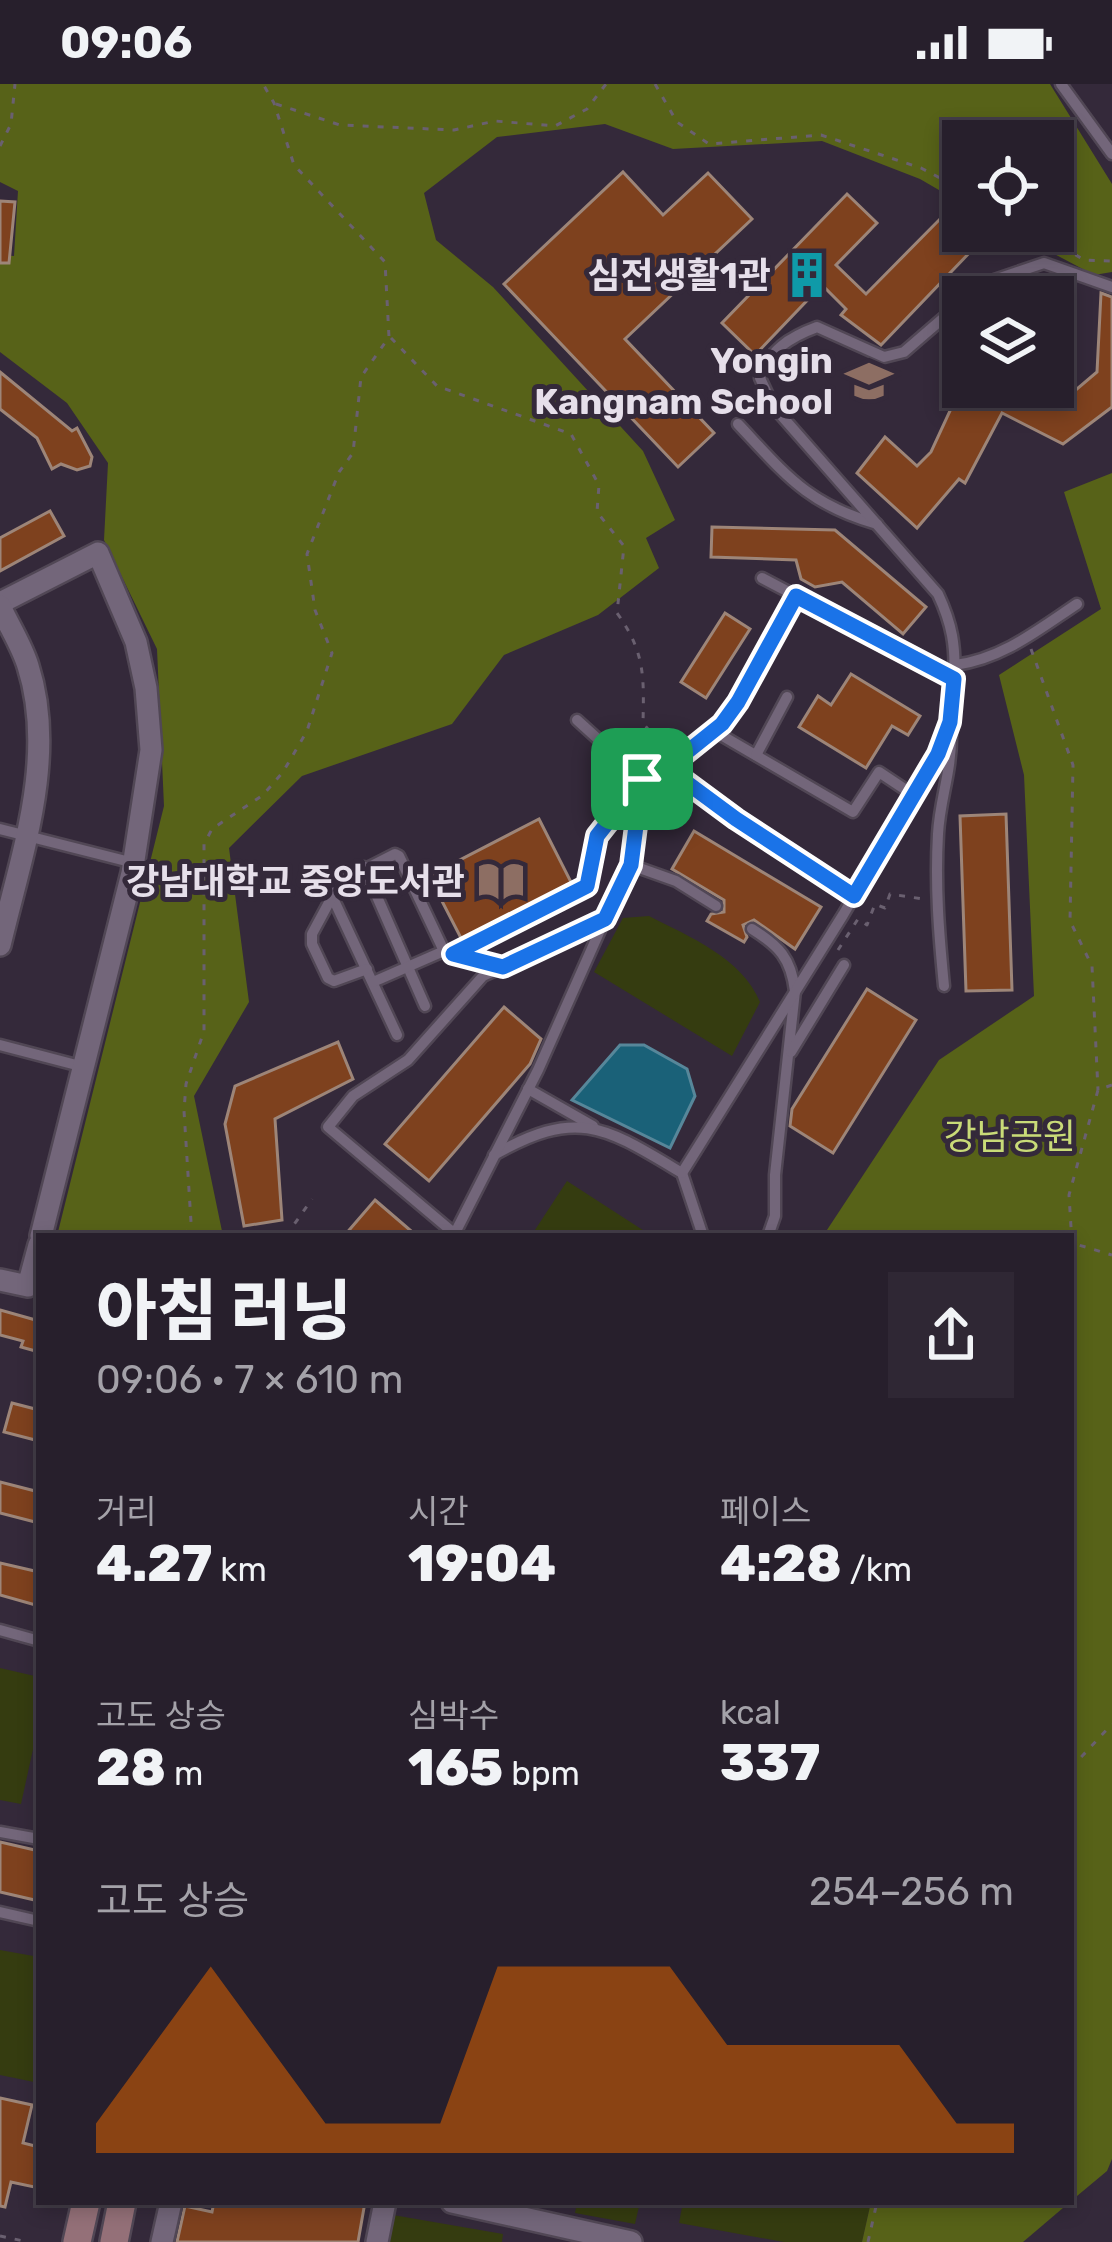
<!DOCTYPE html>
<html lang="ko">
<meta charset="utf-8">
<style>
:root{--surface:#271f2c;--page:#2f2734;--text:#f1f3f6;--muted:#a4a2a9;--line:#433d48;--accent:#b45309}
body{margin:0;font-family:Rubik,"Noto Sans KR",sans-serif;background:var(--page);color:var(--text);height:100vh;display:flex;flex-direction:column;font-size:45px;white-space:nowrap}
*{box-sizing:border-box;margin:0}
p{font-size:39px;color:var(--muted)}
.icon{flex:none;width:66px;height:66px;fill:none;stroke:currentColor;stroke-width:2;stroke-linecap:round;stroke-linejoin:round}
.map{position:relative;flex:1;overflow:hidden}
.details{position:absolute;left:36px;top:1149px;width:1038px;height:972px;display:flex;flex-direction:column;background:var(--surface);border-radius:0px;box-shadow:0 6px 18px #0003,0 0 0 3px var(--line)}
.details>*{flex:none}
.fabs{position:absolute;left:942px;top:36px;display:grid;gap:24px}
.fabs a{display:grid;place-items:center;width:132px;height:132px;border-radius:0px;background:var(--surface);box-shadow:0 6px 18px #0003,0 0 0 3px var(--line);font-size:60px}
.pin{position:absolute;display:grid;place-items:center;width:102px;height:102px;color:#fff;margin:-51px;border-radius:24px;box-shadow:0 6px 18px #0006}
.round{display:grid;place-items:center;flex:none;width:126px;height:126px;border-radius:0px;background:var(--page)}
.overview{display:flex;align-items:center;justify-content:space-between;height:204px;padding:0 60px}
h1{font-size:66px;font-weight:800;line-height:90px}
.metrics{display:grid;grid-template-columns:repeat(3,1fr);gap:18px;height:204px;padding:12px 60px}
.metrics div{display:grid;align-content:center}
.metrics b{font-size:51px;font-weight:800}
.metrics small{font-size:33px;font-weight:400}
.metrics p{font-size:33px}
.chart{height:336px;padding:24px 60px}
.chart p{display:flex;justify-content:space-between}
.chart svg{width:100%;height:216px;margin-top:12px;fill:var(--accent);opacity:.7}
.status{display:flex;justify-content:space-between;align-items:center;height:84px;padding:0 60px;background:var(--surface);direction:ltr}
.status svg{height:33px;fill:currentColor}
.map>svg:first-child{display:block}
</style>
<div class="status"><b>09:06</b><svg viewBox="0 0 49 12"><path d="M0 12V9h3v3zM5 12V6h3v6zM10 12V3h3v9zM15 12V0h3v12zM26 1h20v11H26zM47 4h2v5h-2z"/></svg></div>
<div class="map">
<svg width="1112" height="2158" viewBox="0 0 1112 2158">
<rect width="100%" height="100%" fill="#34293a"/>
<g fill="#353c10">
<path d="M649,832C690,853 742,874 760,918L732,972L594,888L623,834Z"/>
<polygon points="567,1097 652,1152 531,1152"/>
<polygon points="0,1584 39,1593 39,1638 21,1720 0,1716"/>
<polygon points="0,1866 39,1873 39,1999 0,1991"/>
<polygon points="577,2118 640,2118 635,2140 575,2129"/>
<polygon points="683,2118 871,2118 862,2158 784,2158 679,2139"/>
<polygon points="393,2131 503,2150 502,2158 388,2158"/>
</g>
<g fill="#576218">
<polygon points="0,0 1050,0 1112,100 1112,188 1094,191 1011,147 1053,147 1053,57 963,57 963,120 920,95 822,57 673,65 605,40 497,53 424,109 436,156 493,203 643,367 675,436 646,454 659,484 598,531 504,571 452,640 302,692 229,764 249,918 194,1012 223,1152 57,1152 164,722 157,565 104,456 108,379 67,319 0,268 0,171 14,172 18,107 0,98"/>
<polygon points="1112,389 1112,2075 1107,2087 1071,2117 1071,1152 823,1152 939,976 1034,912 1024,691 999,591 1101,525 1064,408"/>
<polygon points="871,2118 1070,2118 1023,2158 862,2158"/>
</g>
<polygon fill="#1a6178" stroke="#57879a" stroke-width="3" points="620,961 644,961 687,985 695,1012 670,1064 572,1016"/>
<g fill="#7e411e" stroke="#9d8578" stroke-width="3">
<polygon points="623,88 663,131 708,89 752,135 625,255 714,349 678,383 504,200"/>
<polygon points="847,110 877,139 836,181 866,210 941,134 973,165 881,261 841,231 846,225 822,201 755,271 722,239"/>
<polygon points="0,117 15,118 9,179 0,179"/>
<polygon points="1101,209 1112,213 1112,323 1063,360 1002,329 965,399 959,395 917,444 857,389 885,353 917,382 931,368 961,303 1053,303 1053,292 1077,305 1097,288"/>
<polygon points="0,288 72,347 77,344 92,373 90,382 77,386 61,380 52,385 37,354 0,325"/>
<polygon points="50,427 64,452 0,487 0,454"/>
<polygon points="712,443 835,446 926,523 903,550 842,498 815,503 801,495 796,476 711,473"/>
<polygon points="725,529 750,545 706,614 681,598"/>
<polygon points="851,590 920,632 908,651 892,642 866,684 799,643 818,612 831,621"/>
<polygon points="1006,730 1012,906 966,907 960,732"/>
<polygon points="539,735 573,802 463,858 429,792"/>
<polygon points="694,747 821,823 795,865 754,836 743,841 747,853 744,858 707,837 711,830 724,828 724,816 672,785"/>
<polygon points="867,905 916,936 833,1069 790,1042 792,1025"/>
<polygon points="504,923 541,955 530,980 429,1097 385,1060"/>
<polygon points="338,958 353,995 275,1035 282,1136 244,1142 225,1040 235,1002"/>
<polygon points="375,1116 417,1152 344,1152"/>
<polygon points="0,1226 39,1237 39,1268 21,1263 23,1257 0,1251"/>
<polygon points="12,1319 39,1326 39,1357 4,1348"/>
<polygon points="0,1398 39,1408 39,1439 0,1429"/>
<polygon points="0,1479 39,1488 39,1522 0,1511"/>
<polygon points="0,1758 39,1767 39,1817 0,1808"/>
<polygon points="0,2014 32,2021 23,2059 39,2063 39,2104 11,2098 5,2123 0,2122"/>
<polygon points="214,2118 365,2118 358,2158 177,2158 185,2122 212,2128"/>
</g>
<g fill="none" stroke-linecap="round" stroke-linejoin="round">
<defs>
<g id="lane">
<polyline points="1061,0 1112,70"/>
<polyline points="967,213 994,196 1044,179 1112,203"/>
<path d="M738,340C786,391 807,420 877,440"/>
<path d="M955,581C1002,575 1038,546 1077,520"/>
<path d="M954,595C956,562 952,540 938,510L773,322L760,294C769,266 790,253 817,243L884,273L904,268L963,217"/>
<path d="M577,636L642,695C727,658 754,588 796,512"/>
<polyline points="714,647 853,728 879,688 912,710"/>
<polyline points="756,671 787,613"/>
<polyline points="667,684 736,735 854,812"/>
<polyline points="0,745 134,779"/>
<polyline points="364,783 425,922"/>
<polyline points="332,812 397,951"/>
<path d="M752,845C779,862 791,874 795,907L775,1091V1132L768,1152"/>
<polyline points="367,885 334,897 328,894 312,860 312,850 340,798 395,770 399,772 444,867 503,883"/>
<polyline points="373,898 444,867"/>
<path d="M944,902C939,851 935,802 938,750C940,713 952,689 951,647"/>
<polyline points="0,961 84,983"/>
<polyline points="791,968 844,881"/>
<polyline points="528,1005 593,1042"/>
<path d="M494,1071C578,1023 605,1043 682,1089L703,1152"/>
<polyline points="682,1089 843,831 938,670 950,638 954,595 762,494"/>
<polyline points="455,1150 328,1043 353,1012 408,976 483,892 605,835 631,781 676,797 716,822"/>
<polyline points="454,1151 538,986 605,835"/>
<polyline points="0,1546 36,1556"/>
<polyline points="0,1748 39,1755"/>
<polyline points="0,1828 39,1837"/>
</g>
<g id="street">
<polyline points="0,519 98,469 136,558 146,604 151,666 132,789 41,1152"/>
<path d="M0,522C9,542 22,562 28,582C57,673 21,772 0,861"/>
<polyline points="0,1196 28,1202 39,1161"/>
<polyline points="452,2118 631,2158"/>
<polyline points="162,2158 171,2118"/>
<polyline points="377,2158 385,2118"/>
</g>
<g id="secondary">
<polyline points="77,2158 86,2118"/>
<polyline points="114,2158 122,2118"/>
</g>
</defs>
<use href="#lane" stroke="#514755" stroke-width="15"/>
<use href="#street" stroke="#514755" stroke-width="26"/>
<use href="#secondary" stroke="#514755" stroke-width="32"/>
<g stroke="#6a6070" stroke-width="3" stroke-dasharray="6 9" stroke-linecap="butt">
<polyline points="655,0 677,38 709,60 821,51 921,84 963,106"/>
<polyline points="276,20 340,41 454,46 495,37 555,42 587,25 606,0"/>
<polyline points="0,62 11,40 15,0"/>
<polyline points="1037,147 1084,176 1112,177"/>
<path d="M391,254L437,302L571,350L599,401L597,428L624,462L617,529C645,568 644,592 643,639L657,656L642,663L621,650L617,652"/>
<polyline points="1031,565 1073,681 1070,837 1092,882 1098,1006"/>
<polyline points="633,765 641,709"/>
<polyline points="474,859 587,802 597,752 634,706"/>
<polyline points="838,866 858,835 867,841 875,820 885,824 890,810 923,815"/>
<polyline points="1112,1001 1098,1006 1069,1111 1072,1159 1112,1171"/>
<polyline points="186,1152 191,1138 184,1027 186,1000 204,947 204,760 212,745 263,711 283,688 307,647 332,569 315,526 307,470 339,388 353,369 361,293 389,253 385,178 294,81 274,19 263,0"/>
<polyline points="286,1152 312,1115"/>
<polyline points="1071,1684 1112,1640"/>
<polyline points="0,2152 28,2158"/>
<polyline points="868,2158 877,2118"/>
</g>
<use href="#lane" stroke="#73667a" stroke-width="10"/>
<use href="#street" stroke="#73667a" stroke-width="21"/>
<use href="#secondary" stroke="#947078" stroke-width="27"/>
</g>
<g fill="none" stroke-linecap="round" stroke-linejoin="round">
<defs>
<polyline id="route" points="642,695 631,781 605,835 503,883 453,870 587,802 597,752 642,695 667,684 722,640 738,618 796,512 954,595 950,638 938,670 854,812 736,735 667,684 642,695"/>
</defs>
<use href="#route" stroke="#fff" stroke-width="24"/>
<use href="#route" stroke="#1a73e8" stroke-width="15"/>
</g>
<defs>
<symbol id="building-bare" viewBox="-9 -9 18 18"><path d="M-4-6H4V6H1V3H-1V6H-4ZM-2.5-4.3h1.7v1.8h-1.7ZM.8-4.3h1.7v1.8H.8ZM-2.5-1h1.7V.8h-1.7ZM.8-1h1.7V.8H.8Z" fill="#0f9aa8" stroke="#34293a" stroke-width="2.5" paint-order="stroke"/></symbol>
<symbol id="school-bare" viewBox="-9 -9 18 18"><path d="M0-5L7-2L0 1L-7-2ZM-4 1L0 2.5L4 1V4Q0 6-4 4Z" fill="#8d6e63" stroke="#34293a" stroke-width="2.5" paint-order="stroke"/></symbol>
<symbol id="library-bare" viewBox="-9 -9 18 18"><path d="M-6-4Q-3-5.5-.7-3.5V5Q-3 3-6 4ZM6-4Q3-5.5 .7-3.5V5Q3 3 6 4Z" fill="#8d6e63" stroke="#34293a" stroke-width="2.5" paint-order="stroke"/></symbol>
</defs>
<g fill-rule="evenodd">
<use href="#building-bare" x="774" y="158" width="66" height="66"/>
<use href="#school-bare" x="836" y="264" width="66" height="66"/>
<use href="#library-bare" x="468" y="764" width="66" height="66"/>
</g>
<g text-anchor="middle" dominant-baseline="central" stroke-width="10" stroke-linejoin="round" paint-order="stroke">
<g font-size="36" font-weight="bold" fill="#e6dfea" stroke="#34293a" text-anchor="end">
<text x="771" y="191">심전생활1관</text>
<text x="833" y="276">Yongin<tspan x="833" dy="41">Kangnam School</tspan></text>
<text x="465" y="797">강남대학교 중앙도서관</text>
</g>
<g font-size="36" fill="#c9db78" stroke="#34293a">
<text x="1010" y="1052">강남공원</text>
</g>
</g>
</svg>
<div class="fabs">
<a><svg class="icon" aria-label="locate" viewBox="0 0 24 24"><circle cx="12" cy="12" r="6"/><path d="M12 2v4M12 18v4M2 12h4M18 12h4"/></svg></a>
<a><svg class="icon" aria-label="layers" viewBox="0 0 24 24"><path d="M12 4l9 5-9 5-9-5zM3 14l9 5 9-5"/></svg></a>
</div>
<div class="pin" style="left:642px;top:695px;background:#1e9e55"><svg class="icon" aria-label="arrive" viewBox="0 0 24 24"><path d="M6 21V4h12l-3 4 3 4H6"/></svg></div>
<section class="details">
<div class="overview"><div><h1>아침 러닝</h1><p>09:06 · 7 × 610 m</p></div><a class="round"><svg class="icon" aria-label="share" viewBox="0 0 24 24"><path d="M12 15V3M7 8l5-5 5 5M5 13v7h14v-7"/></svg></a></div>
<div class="metrics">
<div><p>거리</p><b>4.27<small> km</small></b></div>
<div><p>시간</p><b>19:04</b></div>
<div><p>페이스</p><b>4:28<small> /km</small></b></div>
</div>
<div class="metrics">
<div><p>고도 상승</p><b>28<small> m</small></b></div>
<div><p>심박수</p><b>165<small> bpm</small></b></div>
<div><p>kcal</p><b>337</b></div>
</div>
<div class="chart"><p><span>고도 상승</span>254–256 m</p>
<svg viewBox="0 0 160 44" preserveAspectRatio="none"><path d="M0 44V38L10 22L20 6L30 22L40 38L50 38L60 38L70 6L80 6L90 6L100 6L110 22L120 22L130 22L140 22L150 38L160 38V44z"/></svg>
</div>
</section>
</div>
